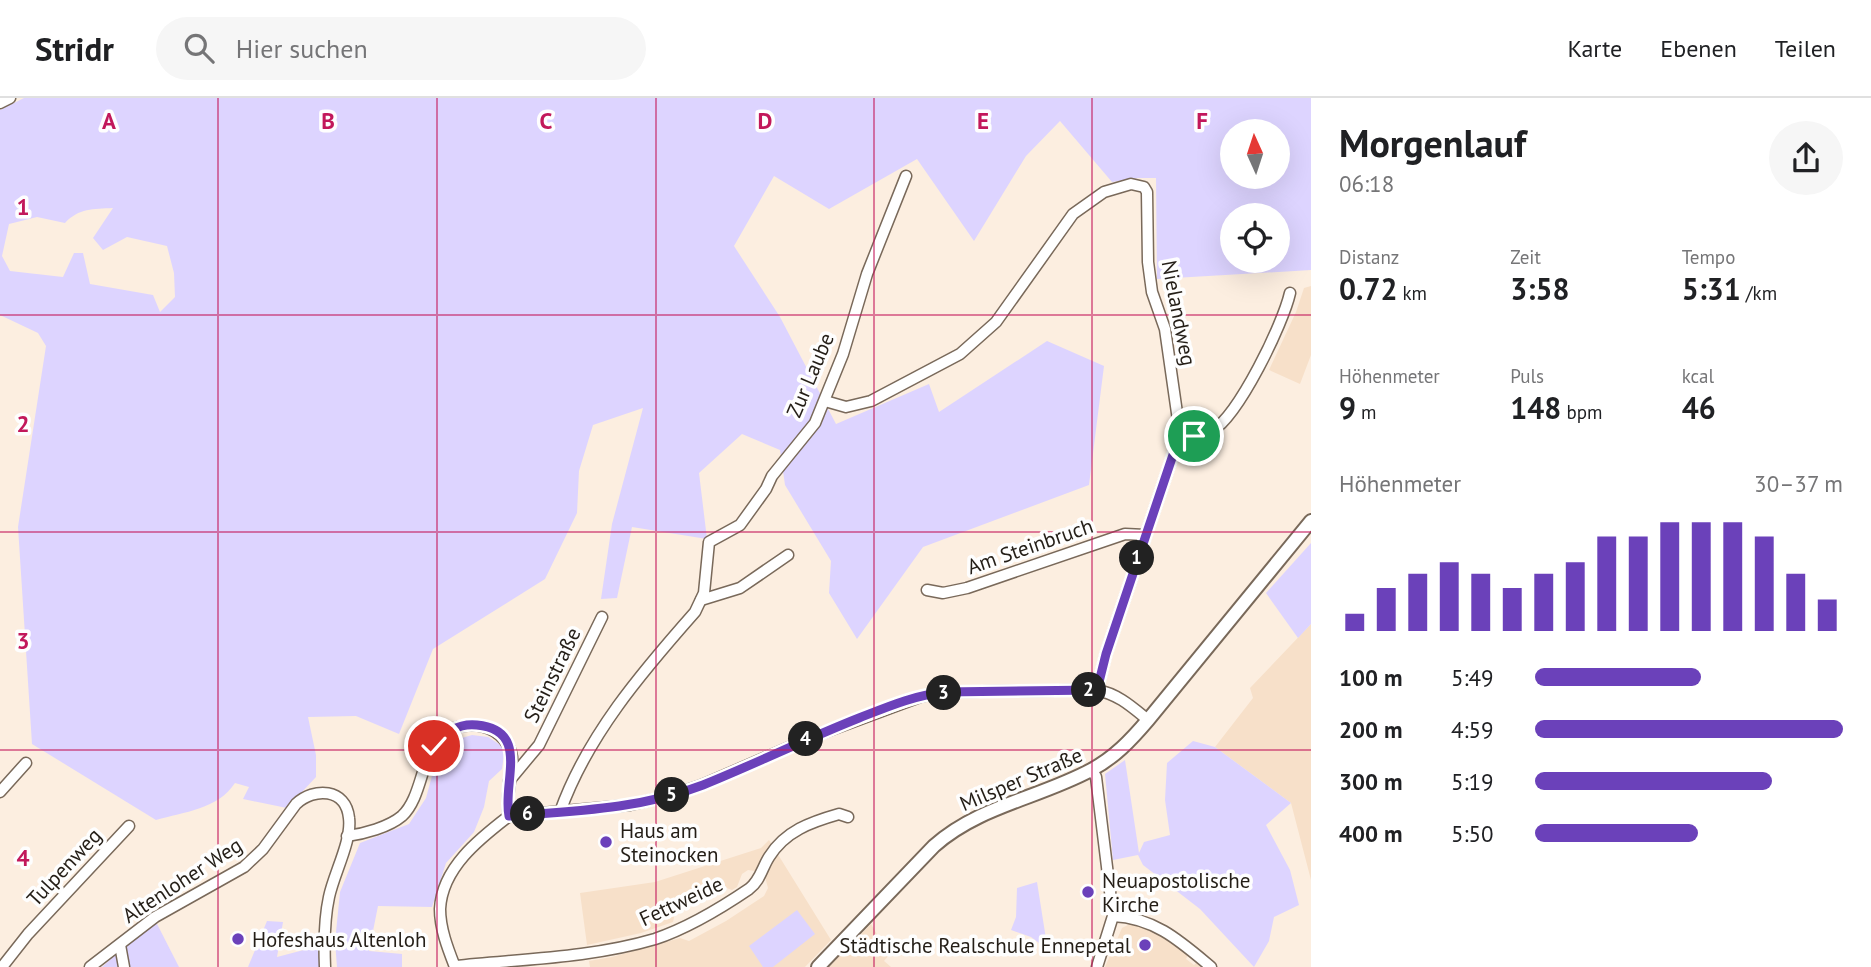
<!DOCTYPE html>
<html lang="de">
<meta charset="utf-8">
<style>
:root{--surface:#fff;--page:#f6f6f6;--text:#202124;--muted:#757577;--line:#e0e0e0;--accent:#6b41ba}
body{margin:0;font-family:"PT Sans",sans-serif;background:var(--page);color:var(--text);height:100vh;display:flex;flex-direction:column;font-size:26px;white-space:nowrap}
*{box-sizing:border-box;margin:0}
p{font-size:23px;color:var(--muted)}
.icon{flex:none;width:38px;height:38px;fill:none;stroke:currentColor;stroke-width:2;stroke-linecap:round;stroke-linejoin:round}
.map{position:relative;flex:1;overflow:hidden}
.side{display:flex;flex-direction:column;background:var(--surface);width:560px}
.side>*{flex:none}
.needle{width:46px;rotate:357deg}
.fabs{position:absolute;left:1220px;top:21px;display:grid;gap:14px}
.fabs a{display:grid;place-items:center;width:70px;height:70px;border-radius:50%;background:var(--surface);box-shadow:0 7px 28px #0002;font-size:35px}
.pin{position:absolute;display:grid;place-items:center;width:60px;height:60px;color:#fff;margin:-30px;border:4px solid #fff;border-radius:50%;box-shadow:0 2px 7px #0007}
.km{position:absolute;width:35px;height:35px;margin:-18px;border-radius:50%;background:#222;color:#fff;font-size:19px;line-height:35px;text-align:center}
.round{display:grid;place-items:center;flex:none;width:74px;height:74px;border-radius:37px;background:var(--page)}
.head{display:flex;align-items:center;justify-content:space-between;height:119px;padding:0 28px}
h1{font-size:38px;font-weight:700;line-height:52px}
.metrics{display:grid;grid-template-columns:repeat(3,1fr);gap:10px;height:119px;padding:7px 28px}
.metrics div{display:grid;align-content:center}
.metrics b{font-size:30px;font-weight:700}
.metrics small{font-size:19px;font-weight:400}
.metrics p{font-size:19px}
.chart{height:196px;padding:14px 28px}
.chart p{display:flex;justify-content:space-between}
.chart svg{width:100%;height:126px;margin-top:7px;stroke:var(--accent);stroke-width:6}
ul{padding:0 28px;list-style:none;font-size:23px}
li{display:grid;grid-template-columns:112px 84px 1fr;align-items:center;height:52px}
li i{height:18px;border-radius:9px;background:var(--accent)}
header{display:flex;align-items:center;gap:42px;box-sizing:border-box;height:98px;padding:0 35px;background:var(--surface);border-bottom:2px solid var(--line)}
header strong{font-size:33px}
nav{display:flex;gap:38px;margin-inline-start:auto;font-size:24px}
.search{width:490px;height:63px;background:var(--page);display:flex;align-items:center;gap:18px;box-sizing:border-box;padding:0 24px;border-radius:38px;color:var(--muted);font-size:26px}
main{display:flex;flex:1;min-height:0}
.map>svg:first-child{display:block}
</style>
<header>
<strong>Stridr</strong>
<div class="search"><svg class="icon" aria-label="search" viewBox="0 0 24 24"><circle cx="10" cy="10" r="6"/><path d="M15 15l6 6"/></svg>Hier suchen</div>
<nav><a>Karte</a><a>Ebenen</a><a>Teilen</a></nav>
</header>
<main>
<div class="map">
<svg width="1311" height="869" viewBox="0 0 1311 869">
<rect width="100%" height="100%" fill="#fceee0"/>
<g fill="#f7e0c9">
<polygon points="1311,188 1311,257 1300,286 1269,272 1296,214 1304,190"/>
<polygon points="1311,526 1311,782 1291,705 1215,649 1253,600 1250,590"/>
<polygon points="769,742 831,842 805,869 590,869 589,863 612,859 680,840 689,843 726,823 764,798 768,790 765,779 761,774 748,772 742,776 737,789 732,792 724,789 675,815 673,824 641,835 587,847 580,795 655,784 761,750"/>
<polygon points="871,826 882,845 879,848 889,857 884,863 891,869 829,869"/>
<polygon points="1130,826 1141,827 1161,837 1188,857 1186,861 1194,867 1197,864 1202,869 1105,869 1122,830"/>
</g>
<g fill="#ddd4ff" fill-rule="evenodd">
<path d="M24,0H1311V172L1157,181L1156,80H1138L1112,84L1060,23L1026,58L974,143L917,61L829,111L774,78L734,148L780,219L836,326L929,286L939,314L1047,243L1104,268L1089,387L923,449L857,541L829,495L831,463L785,387L780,352L742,336L699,375L707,441L632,429L617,500L601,501L612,426L643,310L593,327L579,373L577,415L545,481L433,551L399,636L356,618L308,619L316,657V679L287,710L243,701L249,689L235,685C218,711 184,714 156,722L32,646L18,429L46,248L38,235L0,217V12ZM1232,33H1278V79H1232ZM113,110L93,140L103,152L127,139L167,148L174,175L175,199L160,214L153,197L90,186L83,155H74L63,179L10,173L2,158L9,126L37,119L65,125C79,110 93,111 113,110ZM1232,117H1278V163H1232Z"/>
<polygon points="1311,445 1311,526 1298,540 1266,495"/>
<polygon points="472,637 488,639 505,650 502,671 489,683 484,709 474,734 446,765 432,809 378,808 369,853 402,856 402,869 337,869 335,844 340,794 360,745 409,726 426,700 437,659 455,642"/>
<polygon points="1193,643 1215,649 1291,705 1266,727 1290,772 1299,807 1274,819 1269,843 1254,869 1200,811 1143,767 1138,757 1113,762 1105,676 1125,662 1139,755 1144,744 1170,737 1165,702 1167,665"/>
<polygon points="1037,784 1046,841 1039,845 1031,839 1011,832 1016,819 1017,790"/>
<polygon points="797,812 815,836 773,869 763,869 749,848"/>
<polygon points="155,822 179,869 102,869"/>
<polygon points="267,823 283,824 277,859 319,848 320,869 248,869"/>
</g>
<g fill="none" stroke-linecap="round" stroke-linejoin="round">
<defs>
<g id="minor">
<polyline points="0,5 10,0"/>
<polyline points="825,303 846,309 871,303 960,256 996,224 1073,116 1104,94 1131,86 1144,89 1147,94 1148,164 1152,194 1165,231 1180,336 1106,556 1097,592"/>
<path d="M1180,336C1192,338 1201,339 1212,333C1239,317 1283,226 1290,195"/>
<polyline points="927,492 943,495 967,490 1125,436 1145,437"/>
<polyline points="701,502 740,490 788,457"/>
<polyline points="1092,672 1096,679 1113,818 1097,869"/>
<polyline points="509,683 539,647 602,519"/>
<polyline points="0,694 26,665"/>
<path d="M560,714C587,638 642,574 695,514L704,495L709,444L740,427L766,391L772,378L815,325L843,256L867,176L906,78"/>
<path d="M509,718L630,707L673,697L702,687L815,638L923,598L945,594L1097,592C1118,596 1132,609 1148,622"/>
<path d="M347,738C364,736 389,729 402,718C428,694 418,635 463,628C474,626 485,628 494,633C502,638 508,645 511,654C516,671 504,694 509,718"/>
<path d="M1113,818C1155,820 1180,843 1211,869"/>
<polyline points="120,847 124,869"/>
<path d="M455,868C521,861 591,860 655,841C688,830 721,810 749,791C760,783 762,770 769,759C785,733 811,724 839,716L848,719"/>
<polyline points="2,869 28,836 129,728"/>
<path d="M90,869L155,819L244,769L263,751L296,706C314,689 346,690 349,720C352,743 334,775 329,799C324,822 324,845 325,869"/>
<path d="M455,869C448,851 440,831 440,811C442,770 479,741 509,718"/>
</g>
<path id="tertiary" d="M818,869L934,748C979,708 1039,700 1091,672C1114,660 1131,642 1148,622L1311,423"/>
</defs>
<use href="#minor" stroke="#79695a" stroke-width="13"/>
<use href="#tertiary" stroke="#79695a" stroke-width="16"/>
<use href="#minor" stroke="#fff" stroke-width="10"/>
<use href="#tertiary" stroke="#fff" stroke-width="12"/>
</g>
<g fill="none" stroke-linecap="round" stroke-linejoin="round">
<defs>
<path id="route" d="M434,648C445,634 458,625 477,627C531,632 502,685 509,718C574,713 641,711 703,687C755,666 806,641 859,620C887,609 915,597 945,594L1097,592L1106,556L1180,336L1194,338"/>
</defs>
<use href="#route" stroke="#fff" stroke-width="14"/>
<use href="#route" stroke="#6b41ba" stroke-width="9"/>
</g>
<path fill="none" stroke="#c2185b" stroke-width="2" stroke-opacity="0.55" d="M218,0V869M437,0V869M656,0V869M874,0V869M1092,0V869M0,217H1311M0,434H1311M0,652H1311"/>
<g fill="#6b41ba" stroke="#fefefe" stroke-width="2.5">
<circle cx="606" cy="744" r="7"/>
<circle cx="1088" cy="794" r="7"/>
<circle cx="238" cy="841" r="7"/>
<circle cx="1145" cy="847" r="7"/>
</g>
<g text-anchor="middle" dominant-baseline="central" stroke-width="7" stroke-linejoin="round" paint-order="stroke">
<g font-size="21" fill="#241e17" stroke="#fefefe">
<text transform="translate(1179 215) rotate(79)">Nielandweg</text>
<text transform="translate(810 277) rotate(-67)">Zur Laube</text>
<text transform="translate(1030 448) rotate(-19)">Am Steinbruch</text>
<text transform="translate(552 577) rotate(-64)">Steinstraße</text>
<text transform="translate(1021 681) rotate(-23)">Milsper Straße</text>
<text transform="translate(64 769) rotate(-47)">Tulpenweg</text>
<text transform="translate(182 782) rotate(-33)">Altenloher Weg</text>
<text transform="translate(681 803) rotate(-25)">Fettweide</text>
</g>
<g font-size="21" fill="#241e17" stroke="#fefefe" text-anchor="start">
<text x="620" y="732">Haus am<tspan x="620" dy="24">Steinocken</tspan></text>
<text x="1102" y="782">Neuapostolische<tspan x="1102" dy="24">Kirche</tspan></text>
<text x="252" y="841">Hofeshaus Altenloh</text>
<text x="1131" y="847" text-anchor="end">Städtische Realschule Ennepetal</text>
</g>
</g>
<g font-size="23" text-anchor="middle" font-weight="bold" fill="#c2185b" stroke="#fefefe" stroke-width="7" stroke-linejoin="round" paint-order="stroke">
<text x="109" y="31">A</text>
<text x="328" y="31">B</text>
<text x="546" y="31">C</text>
<text x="765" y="31">D</text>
<text x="983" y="31">E</text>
<text x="1202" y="31">F</text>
<text x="23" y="117">1</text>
<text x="23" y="334">2</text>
<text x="23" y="551">3</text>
<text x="23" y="768">4</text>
</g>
</svg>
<div class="fabs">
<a><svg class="needle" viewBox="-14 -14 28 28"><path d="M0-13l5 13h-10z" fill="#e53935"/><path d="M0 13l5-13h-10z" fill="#757577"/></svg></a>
<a><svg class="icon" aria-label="locate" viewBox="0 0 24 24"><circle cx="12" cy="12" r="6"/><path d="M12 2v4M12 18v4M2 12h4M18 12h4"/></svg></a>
</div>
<div class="pin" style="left:1194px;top:338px;background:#1e9e55"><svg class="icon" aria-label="arrive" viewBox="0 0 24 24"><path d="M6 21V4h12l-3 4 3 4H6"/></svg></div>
<div class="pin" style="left:434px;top:648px;background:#d93025"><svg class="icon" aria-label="check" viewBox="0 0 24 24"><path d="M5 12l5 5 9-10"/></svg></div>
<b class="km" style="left:1137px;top:460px">1</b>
<b class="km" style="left:1089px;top:592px">2</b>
<b class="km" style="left:944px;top:595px">3</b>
<b class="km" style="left:806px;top:641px">4</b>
<b class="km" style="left:672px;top:697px">5</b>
<b class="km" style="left:528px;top:716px">6</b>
</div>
<section class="side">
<div class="head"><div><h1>Morgenlauf</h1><p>06:18</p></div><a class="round"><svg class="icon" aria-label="share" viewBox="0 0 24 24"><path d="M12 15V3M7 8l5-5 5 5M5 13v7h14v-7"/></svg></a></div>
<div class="metrics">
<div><p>Distanz</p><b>0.72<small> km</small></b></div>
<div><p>Zeit</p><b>3:58</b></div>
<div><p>Tempo</p><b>5:31<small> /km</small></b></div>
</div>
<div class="metrics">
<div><p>Höhenmeter</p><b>9<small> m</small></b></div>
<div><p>Puls</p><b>148<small> bpm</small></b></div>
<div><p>kcal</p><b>46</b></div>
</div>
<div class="chart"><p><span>Höhenmeter</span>30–37 m</p>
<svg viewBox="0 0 160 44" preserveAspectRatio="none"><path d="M5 44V38M15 44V29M25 44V24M35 44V20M45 44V24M55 44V29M65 44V24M75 44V20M85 44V11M95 44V11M105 44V6M115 44V6M125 44V6M135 44V11M145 44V24M155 44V33"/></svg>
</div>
<ul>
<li><b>100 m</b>5:49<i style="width:54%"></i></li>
<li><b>200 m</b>4:59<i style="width:100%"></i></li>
<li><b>300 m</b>5:19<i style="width:77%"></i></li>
<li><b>400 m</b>5:50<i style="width:53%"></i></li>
</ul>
</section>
</main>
